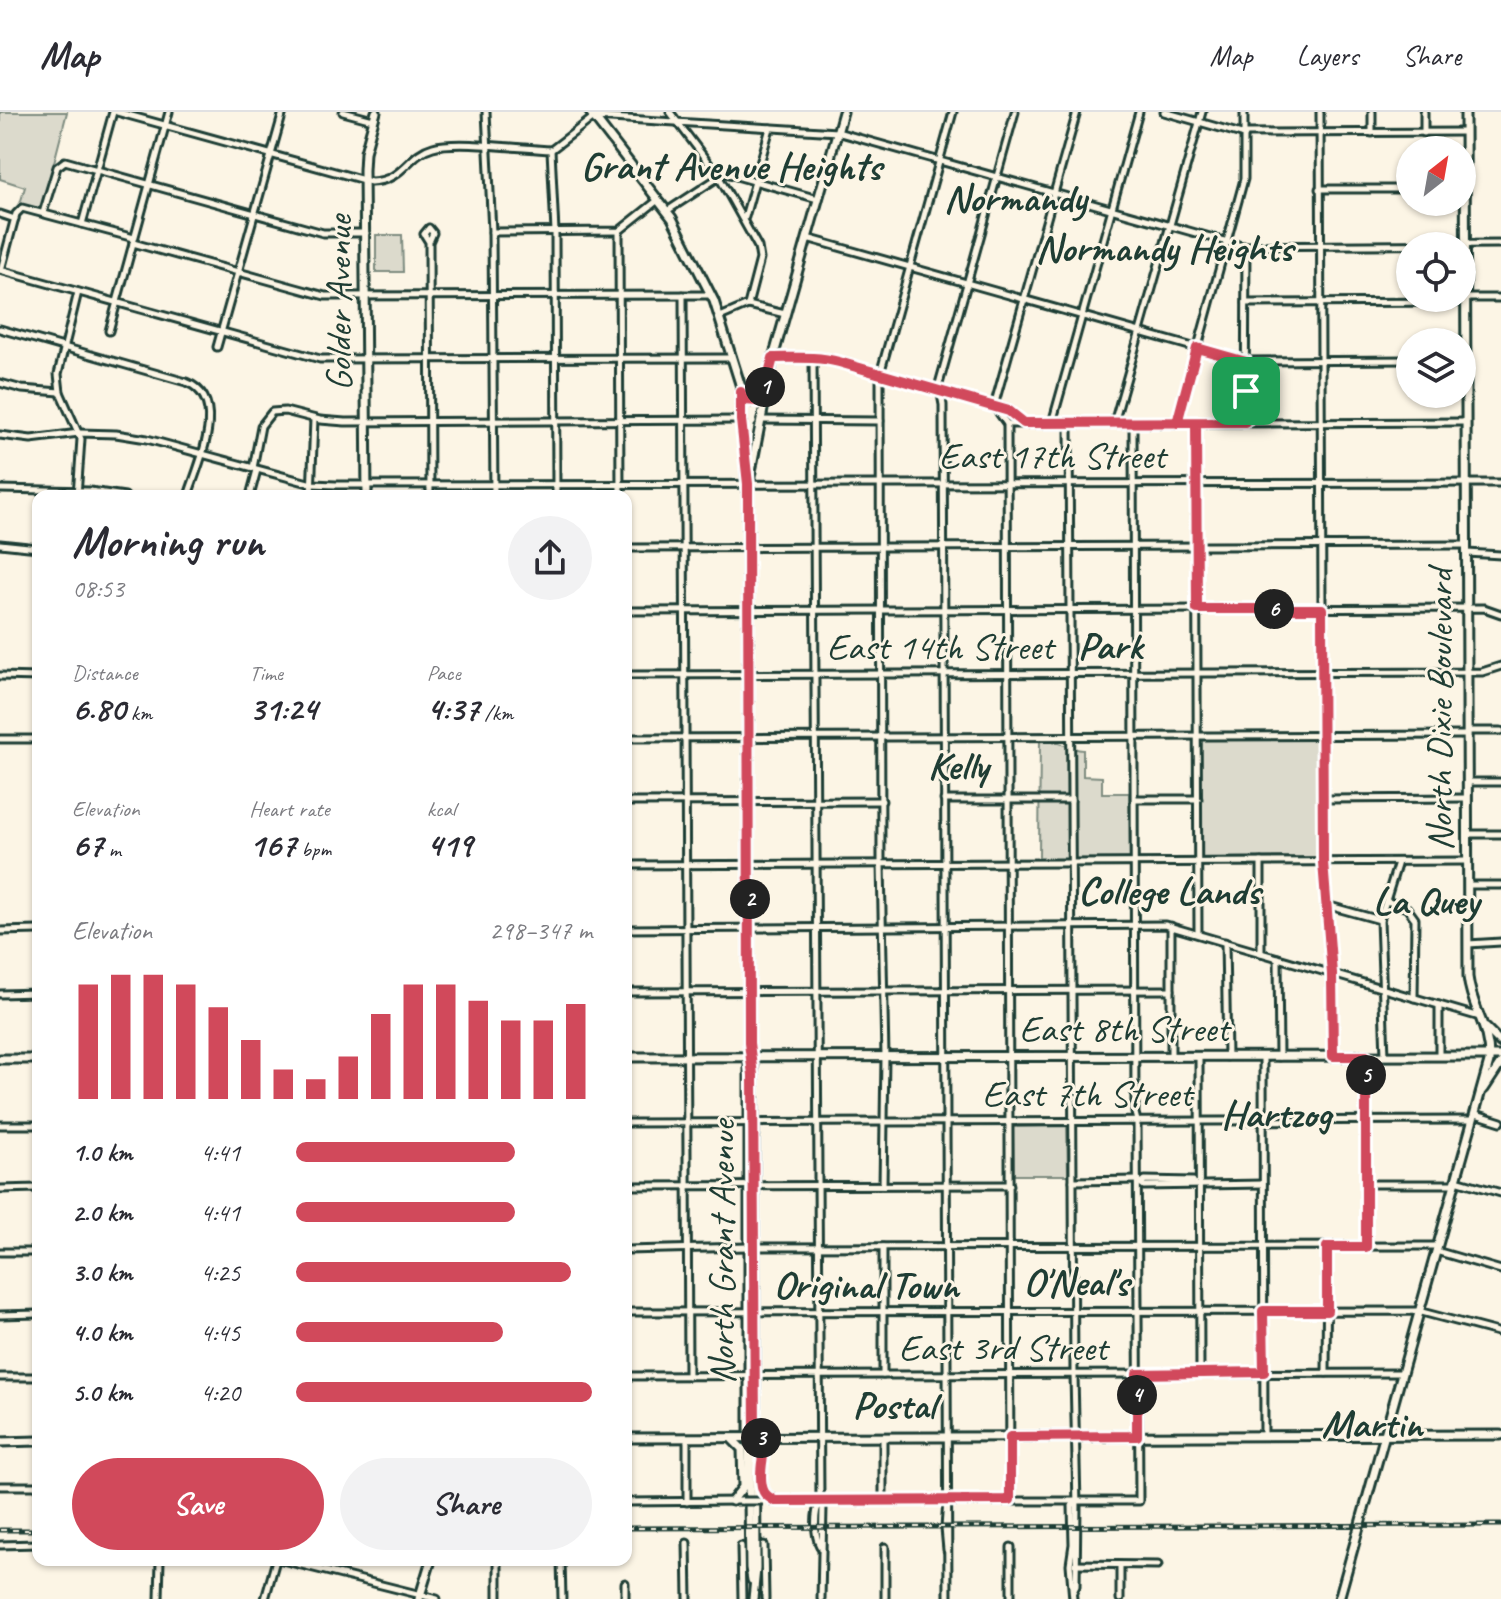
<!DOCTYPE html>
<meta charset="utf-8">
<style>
:root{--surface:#fff;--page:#f2f2f3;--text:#2b2b33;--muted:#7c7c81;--line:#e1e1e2;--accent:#d1495b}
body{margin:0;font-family:Caveat,sans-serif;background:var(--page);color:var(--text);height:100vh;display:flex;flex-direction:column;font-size:30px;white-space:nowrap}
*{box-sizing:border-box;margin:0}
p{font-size:26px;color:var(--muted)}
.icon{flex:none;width:44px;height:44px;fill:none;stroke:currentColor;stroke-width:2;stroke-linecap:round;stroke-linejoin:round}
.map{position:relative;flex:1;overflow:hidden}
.details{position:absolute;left:32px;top:378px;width:600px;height:1076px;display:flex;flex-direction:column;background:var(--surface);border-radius:16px;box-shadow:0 2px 6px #0004}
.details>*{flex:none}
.needle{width:52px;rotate:31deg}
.tools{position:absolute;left:1396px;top:24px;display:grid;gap:16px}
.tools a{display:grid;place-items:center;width:80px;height:80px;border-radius:50%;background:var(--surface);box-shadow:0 2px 6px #0004;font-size:40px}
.pin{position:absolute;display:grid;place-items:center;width:68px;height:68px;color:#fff;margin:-34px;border-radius:16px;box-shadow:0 4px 12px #0006}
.km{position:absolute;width:40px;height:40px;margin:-20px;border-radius:50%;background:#222;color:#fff;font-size:22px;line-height:40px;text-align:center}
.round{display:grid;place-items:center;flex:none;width:84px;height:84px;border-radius:42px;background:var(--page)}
.overview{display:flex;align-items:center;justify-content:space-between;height:136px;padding:0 40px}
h1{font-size:44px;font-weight:700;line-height:60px}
.figures{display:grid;grid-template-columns:repeat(3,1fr);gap:12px;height:136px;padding:8px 40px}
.figures div{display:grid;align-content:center}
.figures b{font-size:34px;font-weight:700}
.figures small{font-size:22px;font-weight:400}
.figures p{font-size:22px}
.chart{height:224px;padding:16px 40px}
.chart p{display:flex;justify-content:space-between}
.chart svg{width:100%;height:144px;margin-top:8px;stroke:var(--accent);stroke-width:6}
.cta{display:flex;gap:16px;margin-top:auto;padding:16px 40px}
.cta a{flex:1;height:92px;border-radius:48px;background:var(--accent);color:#fff;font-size:32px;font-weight:700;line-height:92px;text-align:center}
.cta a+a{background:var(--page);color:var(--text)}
ul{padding:0 40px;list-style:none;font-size:26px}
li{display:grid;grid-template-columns:128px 96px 1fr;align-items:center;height:60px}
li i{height:20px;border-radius:10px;background:var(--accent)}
header{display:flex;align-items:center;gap:48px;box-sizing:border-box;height:112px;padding:0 40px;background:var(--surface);border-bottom:2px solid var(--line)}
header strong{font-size:38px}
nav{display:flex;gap:44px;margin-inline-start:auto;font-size:28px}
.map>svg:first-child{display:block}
</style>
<header>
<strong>Map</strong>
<nav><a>Map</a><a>Layers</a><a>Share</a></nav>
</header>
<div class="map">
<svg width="1501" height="1487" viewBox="0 0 1501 1487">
<rect width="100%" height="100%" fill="#fcf5e5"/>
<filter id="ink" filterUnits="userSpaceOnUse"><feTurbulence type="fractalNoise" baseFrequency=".0125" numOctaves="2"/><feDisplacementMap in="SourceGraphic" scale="16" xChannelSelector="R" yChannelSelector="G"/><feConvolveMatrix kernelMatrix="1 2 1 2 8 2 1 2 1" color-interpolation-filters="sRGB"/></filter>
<g filter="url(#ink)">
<g fill="#dcdacc" stroke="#7e8c80" stroke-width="2">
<polygon points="0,0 67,0 42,97 20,92 25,75 0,67"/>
<polygon points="376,123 402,123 403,160 376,160"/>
<polygon points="1318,626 1319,745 1201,746 1200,627"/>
<path d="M1040,627C1059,627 1066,637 1083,638V664L1102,665V681H1129L1130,747H1039Z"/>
<polygon points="1067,1014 1068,1063 1014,1063 1013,1015"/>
</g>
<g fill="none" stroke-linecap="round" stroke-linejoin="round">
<defs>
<g id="minor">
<path d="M117,0L371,70C404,69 407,42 433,35C457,28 523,37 551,38L594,5L837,20L1242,134L1501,132"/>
<polyline points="343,0 373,8"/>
<polyline points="486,0 492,120 494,384"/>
<polyline points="670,0 719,65 758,135 760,147 748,193"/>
<polyline points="1164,0 1245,23"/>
<polyline points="1320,0 1323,750 1332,862 1333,944"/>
<polyline points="1372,0 1372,21"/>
<polyline points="1424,0 1424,21"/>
<polyline points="1245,21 1465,20"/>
<polyline points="551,38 555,120 556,384"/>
<polyline points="715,58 818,87"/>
<polyline points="1319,77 1410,77"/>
<polyline points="667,99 719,65"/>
<polyline points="43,101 57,55 65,49 323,121 366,121"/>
<polyline points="0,102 15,107"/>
<polyline points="745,105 770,16"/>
<polyline points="82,112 113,0"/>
<polyline points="619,119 620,384"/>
<polyline points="492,120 619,119 658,88"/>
<polyline points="807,126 1246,250"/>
<polyline points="429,130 433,121 429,116 424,122 429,130 430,384"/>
<polyline points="133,131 325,184 710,183"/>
<polyline points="0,158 320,247 731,246"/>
<polyline points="1,158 16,102 22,96 134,126"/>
<polyline points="683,183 688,1264"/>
<polyline points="1466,186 1501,186"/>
<polyline points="1246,191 1466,190"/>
<polyline points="720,205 748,193 785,202"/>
<path d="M0,217L186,270C230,287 198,352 188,384"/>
<polyline points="109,219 169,0"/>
<polyline points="217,235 283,0"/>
<polyline points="773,246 824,246 839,250 1009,299 1023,311"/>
<polyline points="813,246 820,1389 823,1395 821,1487"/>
<polyline points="1246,249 1410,248"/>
<polyline points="0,271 22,277 60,280"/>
<polyline points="994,294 1007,312 1010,1388"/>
<polyline points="994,294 1077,0"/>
<polyline points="761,308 880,309"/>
<polyline points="1245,310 1246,134"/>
<polyline points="1052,311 1139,0"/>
<polyline points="1069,311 1074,1263 1077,1394 1076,1474 1073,1480"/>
<polyline points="1114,311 1202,0"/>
<polyline points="1177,311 1244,67 1244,0"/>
<polyline points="1196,311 1198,822"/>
<polyline points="1007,312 1466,310"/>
<polyline points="0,323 31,327 79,321 116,322 147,327 312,372 336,373 1501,371"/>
<polyline points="253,356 261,314 272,300 285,299 320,308 345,310 741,308"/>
<polyline points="0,377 90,379 125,384"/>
<polyline points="77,384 81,327 60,280 58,262 78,180"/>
<polyline points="250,384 257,358"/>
<polyline points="311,384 314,307"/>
<polyline points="0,432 38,436"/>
<polyline points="626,436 1467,433"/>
<polyline points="1467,441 1501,443"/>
<polyline points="626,499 1484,496 1501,502"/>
<polyline points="626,563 1482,560 1501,554"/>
<polyline points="0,564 38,565"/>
<polyline points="1467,619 1501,619"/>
<polyline points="626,626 1467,623"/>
<polyline points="0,627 38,627"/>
<polyline points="1467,670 1501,670"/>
<polyline points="1135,687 1198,687"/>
<polyline points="1323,687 1467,686"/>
<polyline points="944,688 1071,688"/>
<polyline points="626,690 882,689"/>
<polyline points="1468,722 1501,722"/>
<polyline points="1261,750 1261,841"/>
<polyline points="626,753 1468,749"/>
<polyline points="1468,773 1501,773"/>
<polyline points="1386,789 1407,796 1415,807 1414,886"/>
<polyline points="1326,793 1380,808"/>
<polyline points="1171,814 1171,945"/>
<polyline points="626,817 1165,813 1480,905"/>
<polyline points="0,819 38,818"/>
<polyline points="1225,830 1227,945"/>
<polyline points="1468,832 1501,830"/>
<polyline points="1278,846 1279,945"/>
<polyline points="626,880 1171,878"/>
<polyline points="0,882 38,881"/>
<polyline points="1366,944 1366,1135"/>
<polyline points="1385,944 1380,808 1398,750"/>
<polyline points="1439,944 1439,893"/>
<polyline points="1199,945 1200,1261"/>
<polyline points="1263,945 1264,1324"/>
<polyline points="1476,1002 1501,1010"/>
<polyline points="626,1011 1473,1008"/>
<polyline points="0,1013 38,1013"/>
<polyline points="1456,1068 1501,1081"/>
<polyline points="1073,1069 1139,1068"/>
<polyline points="1140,1071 1144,1074 1263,1072"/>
<polyline points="1142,1071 1145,1068 1193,1069 1194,1071"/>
<polyline points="1366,1072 1455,1072"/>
<polyline points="883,1073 885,945 881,752 880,262 953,0"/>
<polyline points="626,1074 1010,1073"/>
<polyline points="0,1077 38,1076"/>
<polyline points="883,1135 883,1263"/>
<polyline points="626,1138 748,1135 1437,1134"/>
<polyline points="1436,1139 1501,1158"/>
<polyline points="0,1140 38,1140"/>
<polyline points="626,1200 1418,1199 1501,1221"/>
<polyline points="0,1203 38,1202"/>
<polyline points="1326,1261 1327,1135"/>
<polyline points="626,1264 1401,1261"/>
<polyline points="0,1265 38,1265"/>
<polyline points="687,1327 687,1390"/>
<polyline points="0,1374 38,1374"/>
<polyline points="774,1389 1139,1389 1137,1009 1135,1001 1133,311"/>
<polyline points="883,1389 883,1326"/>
<polyline points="626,1390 742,1389"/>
<path d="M820,1390C814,1400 814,1423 820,1434"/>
<polyline points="687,1431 688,1487"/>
<polyline points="0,1433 38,1432"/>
<polyline points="764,1433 765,1487"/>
<polyline points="741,1434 742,1487"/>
<polyline points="947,1438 945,1416 947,1389"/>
<polyline points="282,1448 437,1487"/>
<polyline points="498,1448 498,1487"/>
<polyline points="561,1448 562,1487"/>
<polyline points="1075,1452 1158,1453"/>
<polyline points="1120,1453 1120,1487"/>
<polyline points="625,1471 625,1487"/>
<polyline points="159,1487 160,1448"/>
<polyline points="265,1487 276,1448"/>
<polyline points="885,1487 885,1435"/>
<polyline points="948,1487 943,293 939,272 1015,0"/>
<polyline points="1011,1487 1011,1435"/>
<polyline points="1073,1487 1070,1452 1073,1432 1072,1394 1075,1390"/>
</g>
<g id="major">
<polyline points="590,0 672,106 714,189 752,310"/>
<polyline points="741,286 745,334"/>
<polyline points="749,370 773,246 843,0"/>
<polyline points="367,384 364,58 365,40 376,0"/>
<polyline points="1486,916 1501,931"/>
<polyline points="749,941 749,1388 750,1456 752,1468"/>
<polyline points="626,945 1501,944"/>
<polyline points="0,947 38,947"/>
<polyline points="1484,977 1501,951"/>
<polyline points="626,1326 1501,1323"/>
<path d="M770,1326C761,1336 758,1368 764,1380C766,1384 772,1387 775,1389"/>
<polyline points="0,1330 38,1329"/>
<polyline points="732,1389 743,1375 742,1337 733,1328"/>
<polyline points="419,1487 431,1448"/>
<path d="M753,1487L756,1457L754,1010L753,945L750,941L749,931L748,372C744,350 747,301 763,284"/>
<path d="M1339,1487L1489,950C1490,913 1472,899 1468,865L1465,0"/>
</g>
</defs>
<use href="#minor" stroke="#1f3d34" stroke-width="11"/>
<use href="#major" stroke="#1f3d34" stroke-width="13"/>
<use href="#minor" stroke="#fcf5e5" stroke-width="5"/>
<use href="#major" stroke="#fcf5e5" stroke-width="7"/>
<defs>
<g id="rail">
<polyline points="626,1416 1501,1413"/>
<polyline points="0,1418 38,1418"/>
</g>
</defs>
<use href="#rail" stroke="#1f3d34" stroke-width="5"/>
<use href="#rail" stroke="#fcf5e5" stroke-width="2" stroke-dasharray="6" stroke-linecap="butt"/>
<defs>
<polyline id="minor-bridge" points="742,1389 763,1389"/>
</defs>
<use href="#minor-bridge" stroke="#1f3d34" stroke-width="11" stroke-linecap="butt"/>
<use href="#minor-bridge" stroke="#fcf5e5" stroke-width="5"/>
</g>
</g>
<g fill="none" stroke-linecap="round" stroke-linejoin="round" filter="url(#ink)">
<defs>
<path id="route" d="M1246,279L1245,310C1171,311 1097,311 1024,311L1009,299L839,250C817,244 795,246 773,246L763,284L758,289L744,288L741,280V308L748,372L749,931L753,963L755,1326H770C762,1336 758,1369 764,1380C766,1384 772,1387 775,1389L1010,1388V1325L1137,1324V1262L1264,1260L1263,1199H1327V1135H1366V944H1333L1332,862L1323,750L1322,497H1197L1196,311H1177L1197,236L1246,250V279"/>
</defs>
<use href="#route" stroke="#fff" stroke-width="16"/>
<use href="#route" stroke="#d1495b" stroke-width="10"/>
</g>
<g text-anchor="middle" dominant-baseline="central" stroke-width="6" stroke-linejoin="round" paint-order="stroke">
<g font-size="38" fill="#1f3d34" stroke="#fcf5e5">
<text transform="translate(338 191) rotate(-90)">Golder Avenue</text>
<text x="1052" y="343">East 17th Street</text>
<text x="940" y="534">East 14th Street</text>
<text transform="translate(1439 598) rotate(-90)">North Dixie Boulevard</text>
<text x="1124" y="916">East 8th Street</text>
<text x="1087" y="981">East 7th Street</text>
<text transform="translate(721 1140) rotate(-90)">North Grant Avenue</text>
<text x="1003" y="1235">East 3rd Street</text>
</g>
<g font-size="40" font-weight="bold" fill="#1f3d34" stroke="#fcf5e5">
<text x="731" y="54">Grant Avenue Heights</text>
<text x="1015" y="86">Normandy</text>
<text x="1164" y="136">Normandy Heights</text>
<text x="1110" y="534">Park</text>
<text x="958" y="654">Kelly</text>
<text x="1169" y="779">College Lands</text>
<text x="1426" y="789">La Quey</text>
<text x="1276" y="1002">Hartzog</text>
<text x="1076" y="1170">O'Neal's</text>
<text x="866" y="1173">Original Town</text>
<text x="894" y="1293">Postal</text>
<text x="1372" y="1312">Martin</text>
</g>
</g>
</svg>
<div class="tools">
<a><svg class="needle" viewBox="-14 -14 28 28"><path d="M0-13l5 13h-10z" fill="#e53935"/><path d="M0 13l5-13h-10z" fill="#7c7c81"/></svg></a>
<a><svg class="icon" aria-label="locate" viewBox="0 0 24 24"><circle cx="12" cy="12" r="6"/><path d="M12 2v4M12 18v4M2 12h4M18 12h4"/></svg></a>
<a><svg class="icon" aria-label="layers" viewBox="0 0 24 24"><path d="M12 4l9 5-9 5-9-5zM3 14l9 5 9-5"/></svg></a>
</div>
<div class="pin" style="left:1246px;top:279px;background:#1e9e55"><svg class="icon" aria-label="arrive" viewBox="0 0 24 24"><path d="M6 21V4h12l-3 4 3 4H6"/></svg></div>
<b class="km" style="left:765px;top:275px">1</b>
<b class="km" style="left:750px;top:787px">2</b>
<b class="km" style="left:761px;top:1326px">3</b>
<b class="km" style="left:1137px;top:1283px">4</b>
<b class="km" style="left:1366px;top:963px">5</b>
<b class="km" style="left:1274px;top:497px">6</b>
<section class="details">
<div class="overview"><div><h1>Morning run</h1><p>08:53</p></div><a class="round"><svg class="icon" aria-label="share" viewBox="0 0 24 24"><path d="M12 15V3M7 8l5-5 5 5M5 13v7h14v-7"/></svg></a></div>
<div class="figures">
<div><p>Distance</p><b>6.80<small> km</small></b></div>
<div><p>Time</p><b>31:24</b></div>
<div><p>Pace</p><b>4:37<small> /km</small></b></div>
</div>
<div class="figures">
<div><p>Elevation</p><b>67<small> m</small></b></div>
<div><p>Heart rate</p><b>167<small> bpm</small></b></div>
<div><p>kcal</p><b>419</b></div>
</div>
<div class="chart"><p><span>Elevation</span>298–347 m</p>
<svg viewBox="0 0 160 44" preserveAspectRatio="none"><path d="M5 44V9M15 44V6M25 44V6M35 44V9M45 44V16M55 44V26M65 44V35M75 44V38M85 44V31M95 44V18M105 44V9M115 44V9M125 44V14M135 44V20M145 44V20M155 44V15"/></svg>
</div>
<ul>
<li><b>1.0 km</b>4:41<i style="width:74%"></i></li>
<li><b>2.0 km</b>4:41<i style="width:74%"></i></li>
<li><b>3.0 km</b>4:25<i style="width:93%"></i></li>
<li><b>4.0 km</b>4:45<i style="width:70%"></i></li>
<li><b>5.0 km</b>4:20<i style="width:100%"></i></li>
</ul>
<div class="cta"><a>Save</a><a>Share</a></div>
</section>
</div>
